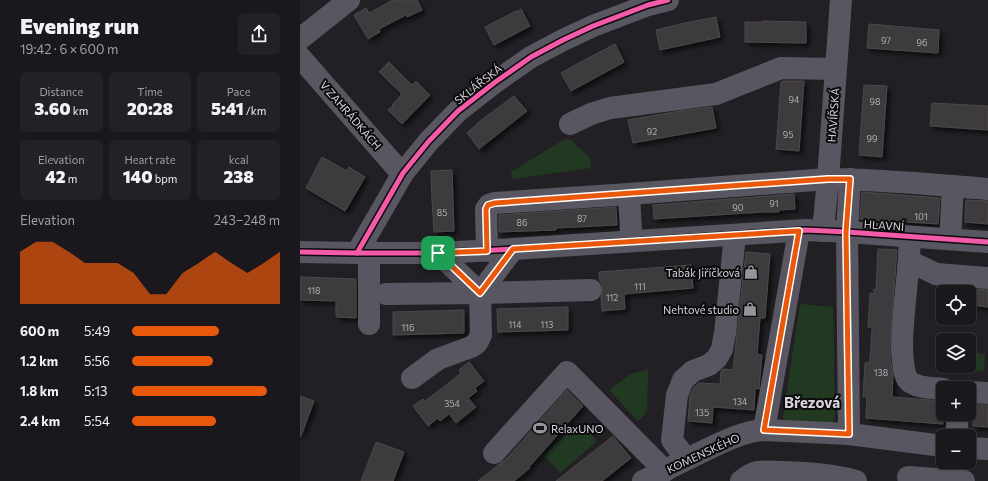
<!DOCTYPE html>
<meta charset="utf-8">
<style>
:root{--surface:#1a181c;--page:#232125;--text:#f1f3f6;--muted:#9fa0a3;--line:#38373b;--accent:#ea580c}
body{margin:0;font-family:Commissioner,sans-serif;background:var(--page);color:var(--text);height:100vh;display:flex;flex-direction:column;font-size:15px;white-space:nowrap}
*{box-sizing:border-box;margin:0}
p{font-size:13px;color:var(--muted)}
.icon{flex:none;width:22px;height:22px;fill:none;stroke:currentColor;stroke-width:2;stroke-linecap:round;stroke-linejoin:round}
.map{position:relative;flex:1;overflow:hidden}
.panel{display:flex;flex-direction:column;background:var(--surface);width:300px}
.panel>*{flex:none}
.fabs{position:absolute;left:636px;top:285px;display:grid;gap:8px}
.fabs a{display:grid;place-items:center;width:40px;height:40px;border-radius:6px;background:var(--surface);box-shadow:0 1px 3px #0004,0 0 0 1px var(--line);font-size:20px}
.pin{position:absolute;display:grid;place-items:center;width:34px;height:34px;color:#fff;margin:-17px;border-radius:8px;box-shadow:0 2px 6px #0006}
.round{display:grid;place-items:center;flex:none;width:42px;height:42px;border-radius:6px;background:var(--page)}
.overview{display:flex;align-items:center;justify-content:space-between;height:68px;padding:0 20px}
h1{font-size:22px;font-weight:800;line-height:30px}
.stats{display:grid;grid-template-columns:repeat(3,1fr);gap:6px;height:68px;padding:4px 20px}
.stats div{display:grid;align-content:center;border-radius:6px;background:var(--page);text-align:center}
.stats b{font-size:17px;font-weight:800}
.stats small{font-size:11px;font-weight:400}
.stats p{font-size:11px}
.chart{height:112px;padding:8px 20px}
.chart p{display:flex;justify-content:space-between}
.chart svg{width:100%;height:72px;margin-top:4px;fill:var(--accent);opacity:.7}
ul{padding:0 20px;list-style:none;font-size:13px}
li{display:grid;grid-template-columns:64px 48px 1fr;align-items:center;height:30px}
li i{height:10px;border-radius:5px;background:var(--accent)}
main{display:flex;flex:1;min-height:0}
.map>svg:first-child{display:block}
</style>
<main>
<section class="panel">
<div class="overview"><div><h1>Evening run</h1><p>19:42 · 6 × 600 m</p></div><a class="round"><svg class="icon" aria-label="share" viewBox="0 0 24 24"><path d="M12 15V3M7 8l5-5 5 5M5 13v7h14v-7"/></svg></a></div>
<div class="stats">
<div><p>Distance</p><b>3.60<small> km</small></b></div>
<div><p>Time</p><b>20:28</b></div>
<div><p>Pace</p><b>5:41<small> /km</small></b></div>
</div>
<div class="stats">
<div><p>Elevation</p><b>42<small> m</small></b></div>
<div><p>Heart rate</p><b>140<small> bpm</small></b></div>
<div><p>kcal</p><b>238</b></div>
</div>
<div class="chart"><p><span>Elevation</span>243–248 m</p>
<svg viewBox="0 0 160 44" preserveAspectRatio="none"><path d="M0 44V12L10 6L20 6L30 12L40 19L50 19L60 19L70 25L80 38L90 38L100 25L110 19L120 12L130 19L140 25L150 19L160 12V44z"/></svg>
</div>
<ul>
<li><b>600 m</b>5:49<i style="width:59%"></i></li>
<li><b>1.2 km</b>5:56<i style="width:55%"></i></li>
<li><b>1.8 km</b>5:13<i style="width:91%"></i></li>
<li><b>2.4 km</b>5:54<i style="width:57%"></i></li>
</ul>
</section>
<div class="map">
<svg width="688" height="481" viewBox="0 0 688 481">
<defs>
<filter id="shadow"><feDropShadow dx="3.5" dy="3.5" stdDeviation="2" flood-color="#0009"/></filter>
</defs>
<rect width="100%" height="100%" fill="#232025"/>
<g fill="#223921">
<polygon points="265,139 271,140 290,158 291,168 212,179 211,172"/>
<polygon points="500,304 533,307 535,418 532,424 487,421 483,417"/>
<polygon points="640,350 643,351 643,366 669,366 669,353 685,354 684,371 639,368"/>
<polygon points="348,369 347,412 338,421 309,390 331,374"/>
<polygon points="280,422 297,441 260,473 244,455"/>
</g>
<g fill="#3d3a3c" stroke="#4c494a" filter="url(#shadow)">
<polygon points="93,0 117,0 122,10 107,17 106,15 79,29 80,32 68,39 54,15 66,8 69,13"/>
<polygon points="221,9 230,26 194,45 185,27 216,11 216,12"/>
<polygon points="416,17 420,37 360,50 356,30 385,23"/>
<polygon points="463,21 506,22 506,43 445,42 445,22 463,22"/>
<polygon points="569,24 639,30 638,53 567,48"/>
<polygon points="315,44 324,62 271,91 261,73 277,64"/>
<polygon points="89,62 112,85 116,81 130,95 102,124 88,110 93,106 92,105 102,94 79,72"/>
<polygon points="483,81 504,81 499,151 476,149 481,82"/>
<polygon points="564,85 587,86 582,157 559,155"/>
<polygon points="214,96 227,111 179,149 167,133 180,121"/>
<polygon points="632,103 688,106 688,130 630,126"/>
<polygon points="412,107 416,128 333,143 328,120 380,111"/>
<polygon points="22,157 47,171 49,167 65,177 45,211 6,188"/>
<polygon points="152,170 154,231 134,232 132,201 131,171"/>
<polygon points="562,192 640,198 638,224 560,219"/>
<polygon points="494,194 495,209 479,210 479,212 463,212 354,219 353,205"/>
<polygon points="666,200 688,201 688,224 665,222"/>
<polygon points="316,207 317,225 256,228 256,230 199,232 199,215"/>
<polygon points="578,249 597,250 590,343 590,359 593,375 592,397 643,401 643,424 566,418 567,397 563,397 565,363 569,363 570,359 572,331 572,327 568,327 570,293 574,294 574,289 576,290"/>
<polygon points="446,252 470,254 465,318 460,318 457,354 462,355 459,389 455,388 455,392 454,410 413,407 412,423 388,421 390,396 394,387 399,383 420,384 421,371 423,369 433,370"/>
<polygon points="391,265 393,288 324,294 325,309 302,311 301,297 303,289 302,284 300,282 299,272"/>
<polygon points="0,277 56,279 56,318 36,317 36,301 0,300"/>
<polygon points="669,289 688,290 688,307 669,305"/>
<polygon points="268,307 268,330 198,332 197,309"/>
<polygon points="164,310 164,333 93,335 93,312"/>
<polygon points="169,362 184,381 175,388 177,391 168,398 176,407 156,423 149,414 140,421 138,418 128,426 113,406 123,399 125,401 150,382 161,373 159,370"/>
<polygon points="267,390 283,406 229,467 230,468 214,481 178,481 208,457"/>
<polygon points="0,396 14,401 1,436 0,436"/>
<polygon points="674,405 688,405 688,427 673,426"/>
<polygon points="313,436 331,458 302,481 256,481"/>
<polygon points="76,442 104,452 93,481 61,481"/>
</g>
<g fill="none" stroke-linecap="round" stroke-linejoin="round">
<g stroke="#585761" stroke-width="22">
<polyline points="0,39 49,0"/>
<polyline points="0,57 96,167 103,173"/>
<polyline points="270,124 291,114 310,108 416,94 481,68 536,69"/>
<polyline points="523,231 528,179 541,0"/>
<path d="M610,237C609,273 603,308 602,344C602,352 603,375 608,380C615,388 633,388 643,389"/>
<polyline points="650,239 653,186"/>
<path d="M332,241L331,232L329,194L528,179C581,179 635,185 688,189"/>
<polyline points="187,251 186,209 189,205 195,203 329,194"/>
<polyline points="0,252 57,253 138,253 213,249 506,230 547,232 688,242"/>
<polyline points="57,253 103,173 129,141 158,111 194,83 231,57 263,40 293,26 348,5 368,0"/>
<polyline points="69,253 69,324"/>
<polyline points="138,253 180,293"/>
<polyline points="609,261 636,274 688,278"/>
<polyline points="86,294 180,293 291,290"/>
<polyline points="112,378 138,359 171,347 177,343 181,335 180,293 213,249"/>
<polyline points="669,392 688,393"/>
<polyline points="464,430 499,231"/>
<polyline points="549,434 547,232 550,179"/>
<polyline points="656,436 658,414"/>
<polyline points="669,448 688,449"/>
<polyline points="194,453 267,372 365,471"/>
<polyline points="386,459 372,440 377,395 383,380 393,371 409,365 417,358 422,349 425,333 435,235"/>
<polyline points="608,477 664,481"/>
<path d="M343,481C366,470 389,458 412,447C429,439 446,431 464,430L549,434L643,446"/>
<path d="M441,481C446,477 451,473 457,472C465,471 474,472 482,472C506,473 534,474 556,481"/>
</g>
<defs>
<g id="cycleway">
<polyline points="0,252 57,253 138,253 213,249 506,230 547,232 688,242"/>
<polyline points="57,253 103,173 129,141 158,111 194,83 231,57 263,40 293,26 348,5 368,0"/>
<polyline points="464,430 499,231"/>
</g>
</defs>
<use href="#cycleway" stroke="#0c0a0d" stroke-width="8"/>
<use href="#cycleway" stroke="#f35aa7" stroke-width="5"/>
</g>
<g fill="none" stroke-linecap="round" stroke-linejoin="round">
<defs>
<polygon id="route" points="528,179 550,179 546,232 549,434 464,430 499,231 213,249 180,293 138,253 187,251 186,209 188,205 195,203"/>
</defs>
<use href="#route" stroke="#fff" stroke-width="8"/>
<use href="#route" stroke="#ea580c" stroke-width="5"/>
</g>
<defs>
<symbol id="shop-bare" viewBox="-9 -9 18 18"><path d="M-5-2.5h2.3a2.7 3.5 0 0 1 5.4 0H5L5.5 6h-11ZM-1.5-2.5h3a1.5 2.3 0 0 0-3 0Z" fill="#98959a" stroke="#0c0a0d" stroke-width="2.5" paint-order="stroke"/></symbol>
<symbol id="stadium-bare" viewBox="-9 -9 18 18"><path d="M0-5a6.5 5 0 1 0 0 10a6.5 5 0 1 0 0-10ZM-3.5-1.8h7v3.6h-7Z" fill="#98959a" stroke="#0c0a0d" stroke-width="2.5" paint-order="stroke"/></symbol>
</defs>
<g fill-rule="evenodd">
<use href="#shop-bare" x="441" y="262" width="20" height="20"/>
<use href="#shop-bare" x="440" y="299" width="20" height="20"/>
<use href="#stadium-bare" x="230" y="418" width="20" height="20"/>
</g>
<g text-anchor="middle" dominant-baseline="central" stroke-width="4" stroke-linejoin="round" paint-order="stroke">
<g font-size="9" fill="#b0aeb2">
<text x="586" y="40">97</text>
<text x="622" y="42">96</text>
<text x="494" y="99">94</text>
<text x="575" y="101">98</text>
<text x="352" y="131">92</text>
<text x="488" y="134">95</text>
<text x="572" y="138">99</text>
<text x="474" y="203">91</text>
<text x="438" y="207">90</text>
<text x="142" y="212">85</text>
<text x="621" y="216">101</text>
<text x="282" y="218">87</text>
<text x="222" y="222">86</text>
<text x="340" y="286">111</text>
<text x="14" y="290">118</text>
<text x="312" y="297">112</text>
<text x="215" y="324">114</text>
<text x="247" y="324">113</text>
<text x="108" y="327">116</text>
<text x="581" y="372">138</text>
<text x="440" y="401">134</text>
<text x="152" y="403">354</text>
<text x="402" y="412">135</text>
</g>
<g font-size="11" fill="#d7d4d9" stroke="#0c0a0d">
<text transform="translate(178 84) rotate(-38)">SKLÁŘSKÁ</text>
<text transform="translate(51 115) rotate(49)">V ZAHRÁDKÁCH</text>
<text transform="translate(533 115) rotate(-86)">HAVÍŘSKÁ</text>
<text transform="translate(584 225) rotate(4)">HLAVNÍ</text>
<text transform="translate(403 453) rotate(-25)">KOMENSKÉHO</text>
</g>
<g font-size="11" fill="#d7d4d9" stroke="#0c0a0d" text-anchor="end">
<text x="440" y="272">Tabák Jiříčková</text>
<text x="439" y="309">Nehtové studio</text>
<text x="251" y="428" text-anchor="start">RelaxUNO</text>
</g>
<g font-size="15" font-weight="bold" fill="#d7d2dc" stroke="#0c0a0d">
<text x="512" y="402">Březová</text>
</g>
</g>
</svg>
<div class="fabs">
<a><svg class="icon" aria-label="locate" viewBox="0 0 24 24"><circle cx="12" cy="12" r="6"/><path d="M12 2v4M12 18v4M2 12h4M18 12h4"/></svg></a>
<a><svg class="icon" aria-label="layers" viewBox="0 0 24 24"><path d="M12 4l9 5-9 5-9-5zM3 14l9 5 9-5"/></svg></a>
<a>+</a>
<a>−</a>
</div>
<div class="pin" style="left:138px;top:253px;background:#1e9e55"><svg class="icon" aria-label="arrive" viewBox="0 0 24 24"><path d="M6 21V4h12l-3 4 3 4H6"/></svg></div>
</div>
</main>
